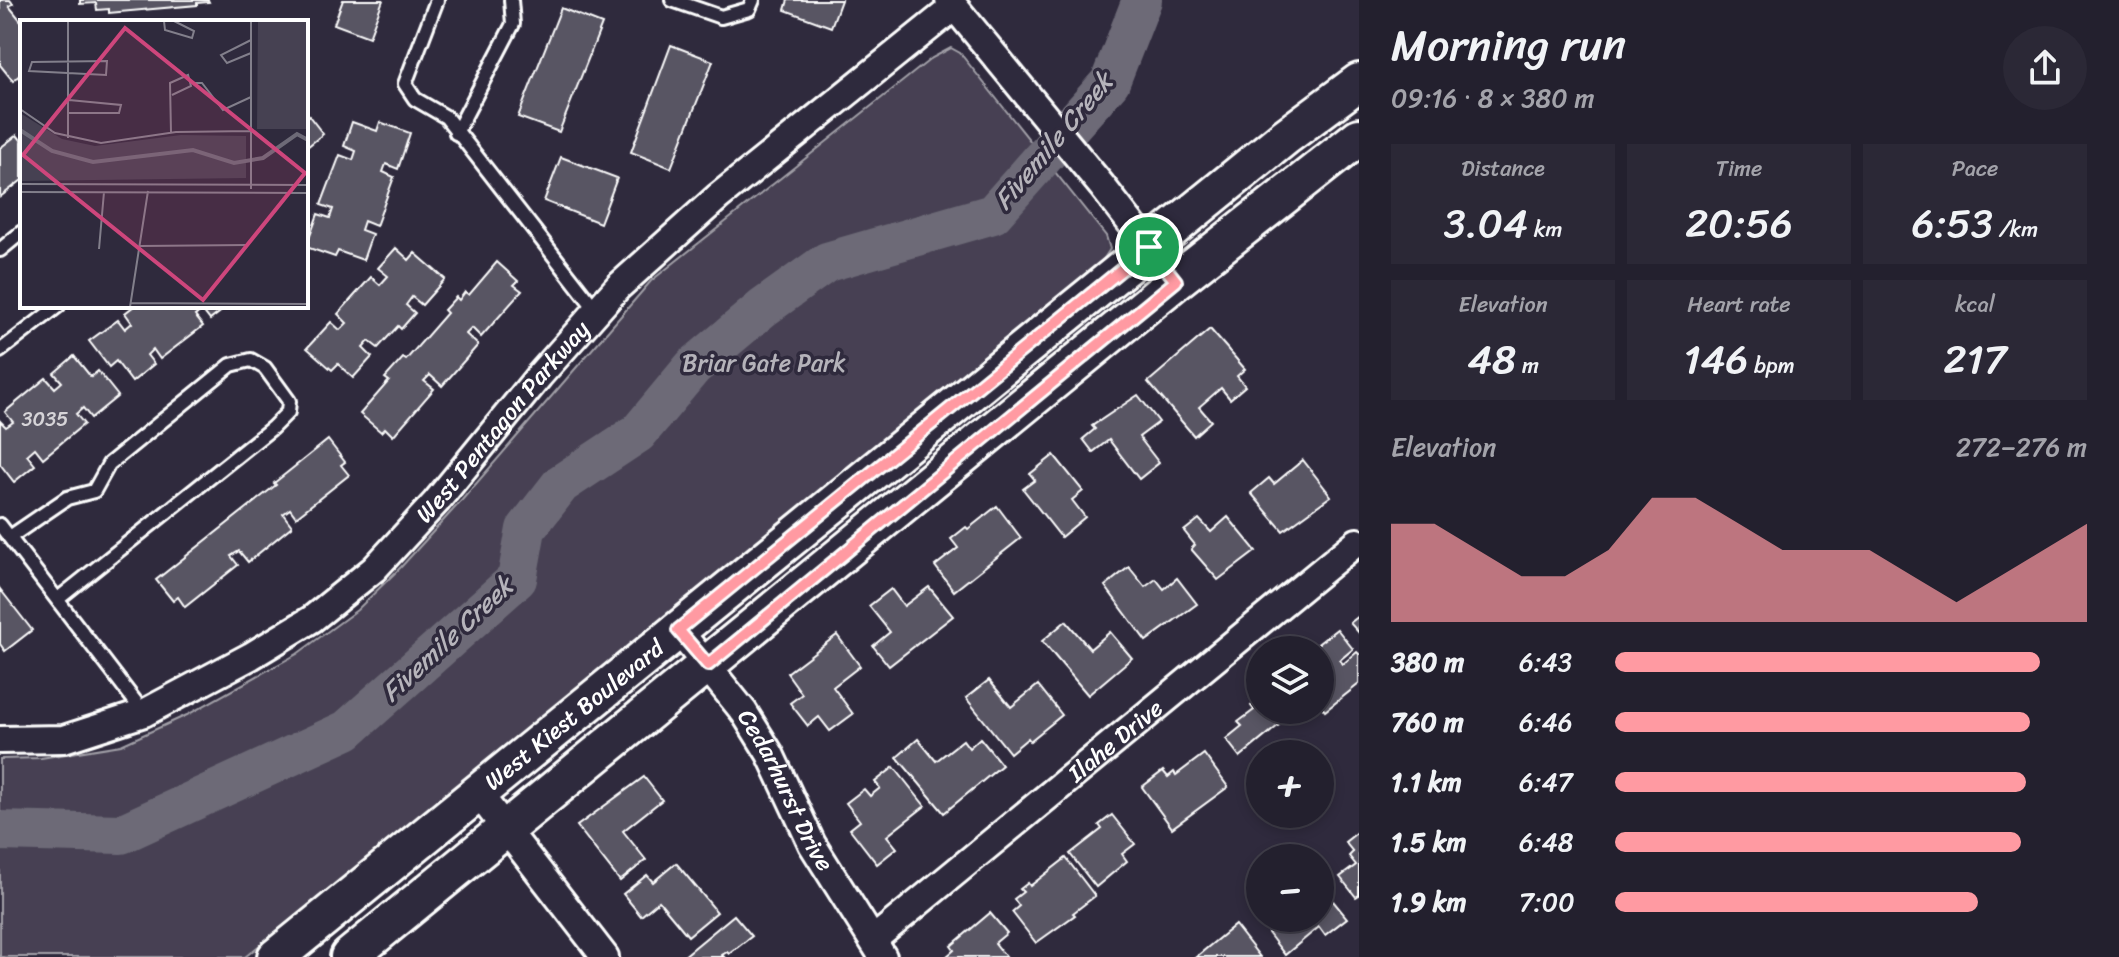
<!DOCTYPE html>
<meta charset="utf-8">
<style>
:root{--surface:#23202e;--page:#2b2836;--text:#f1f3f6;--muted:#a3a3aa;--line:#403e4a;--accent:#ff9aa2}
body{margin:0;font-family:Sriracha,sans-serif;background:var(--page);color:var(--text);height:100vh;display:flex;flex-direction:column;font-size:30px;white-space:nowrap}
*{box-sizing:border-box;margin:0}
p{font-size:26px;color:var(--muted)}
.icon{flex:none;width:44px;height:44px;fill:none;stroke:currentColor;stroke-width:2;stroke-linecap:round;stroke-linejoin:round}
.map{position:relative;flex:1;overflow:hidden}
.sheet{display:flex;flex-direction:column;background:var(--surface);width:760px}
.sheet>*{flex:none}
.controls{position:absolute;left:1246px;top:636px;display:grid;gap:16px}
.controls a{display:grid;place-items:center;width:88px;height:88px;border-radius:50%;background:var(--surface);box-shadow:0 4px 12px #0003,0 0 0 2px var(--line);font-size:40px}
.pin{position:absolute;display:grid;place-items:center;width:68px;height:68px;color:#fff;margin:-34px;border:4px solid #fff;border-radius:50%;box-shadow:0 2px 8px #0007}
.round{display:grid;place-items:center;flex:none;width:84px;height:84px;border-radius:42px;background:var(--page)}
.overview{display:flex;align-items:center;justify-content:space-between;height:136px;padding:0 32px}
h1{font-size:44px;font-weight:600;line-height:60px}
.stats{display:grid;grid-template-columns:repeat(3,1fr);gap:12px;height:136px;padding:8px 32px}
.stats div{display:grid;align-content:center;border-radius:0px;background:var(--page);text-align:center}
.stats b{font-size:40px;font-weight:600}
.stats small{font-size:22px;font-weight:400}
.stats p{font-size:22px}
.chart{height:224px;padding:16px 32px}
.chart p{display:flex;justify-content:space-between}
.chart svg{width:100%;height:144px;margin-top:8px;fill:var(--accent);opacity:.7}
ul{padding:0 32px;list-style:none;font-size:26px}
li{display:grid;grid-template-columns:128px 96px 1fr;align-items:center;height:60px}
li i{height:20px;border-radius:10px;background:var(--accent)}
main{display:flex;flex:1;min-height:0}
.map>svg:first-child{display:block}
</style>
<main>
<div class="map">
<svg width="1359" height="957" viewBox="0 0 1359 957">
<rect width="100%" height="100%" fill="#2f2a3d"/>
<filter id="ink" filterUnits="userSpaceOnUse"><feTurbulence type="fractalNoise" baseFrequency=".0125" numOctaves="2"/><feDisplacementMap in="SourceGraphic" scale="16" xChannelSelector="R" yChannelSelector="G"/><feConvolveMatrix kernelMatrix="1 2 1 2 8 2 1 2 1" color-interpolation-filters="sRGB"/></filter>
<g filter="url(#ink)">
<polygon fill="#464152" stroke="#a2a0a8" stroke-width="2" points="951,48 960,53 1106,236 1110,249 1101,263 245,957 0,957 0,759 41,758 121,745 187,715 297,654 357,610 401,567 462,500 651,281 932,58"/>
<g fill="none" stroke-linecap="round" stroke-linejoin="round">
<polyline stroke="#6d6a77" stroke-width="40" points="0,831 121,834 347,730 517,579 526,529 561,484 638,433 693,367 763,308 827,262 993,214 1110,82 1142,0"/>
</g>
<g fill="#595564" stroke="#fff" stroke-width="2">
<polygon points="0,0 10,0 13,4 9,6 22,22 22,73 13,81 0,65"/>
<polygon points="80,0 208,0 209,2 197,3 197,5 109,13 109,9 97,10 96,3 80,4"/>
<polygon points="343,0 383,0 369,37 334,24"/>
<polygon points="788,0 841,0 831,27 785,10"/>
<polygon points="561,8 602,24 559,132 518,117"/>
<polygon points="671,45 713,61 671,168 631,152"/>
<polygon points="306,112 323,134 306,148"/>
<polygon points="352,122 377,131 380,122 410,133 398,169 386,164 383,172 394,177 376,226 364,221 361,230 372,234 363,260 338,251 335,257 306,247 318,214 330,218 333,209 321,205 340,155 353,160 356,151 344,146"/>
<polygon points="17,135 22,141 22,180 0,197 0,148"/>
<polygon points="561,157 617,178 600,223 544,201"/>
<polygon points="396,248 409,260 415,253 445,279 422,305 412,297 406,305 415,313 401,329 398,326 378,348 369,341 363,348 372,357 353,378 338,364 332,370 307,348 331,322 340,330 347,323 338,314 371,277 380,285 388,276 378,268"/>
<polygon points="497,262 518,281 514,285 522,291 481,337 472,328 466,334 478,345 442,386 430,375 424,381 434,389 393,436 385,428 381,432 360,414 389,381 385,378 403,358 406,360 447,313 444,310 456,297 459,300 465,292 469,295"/>
<polygon points="134,306 228,306 210,320 202,310 195,316 203,326 160,359 153,349 147,355 154,364 132,382 116,361 109,367 89,341 118,320 125,329 132,323 125,313"/>
<polygon points="1210,329 1245,369 1237,376 1245,386 1230,399 1221,388 1199,407 1211,421 1194,436 1148,382"/>
<polygon points="74,356 91,377 98,371 118,396 91,418 83,408 76,414 84,424 43,458 35,448 27,455 35,465 14,482 0,464 0,421 6,427 13,422 5,412 46,378 55,388 62,382 54,373"/>
<polygon points="1138,395 1159,422 1139,437 1159,463 1139,479 1109,440 1093,452 1083,439 1095,429 1092,426"/>
<polygon points="328,440 345,462 341,465 349,475 296,517 290,509 283,514 292,526 248,562 239,551 231,556 238,565 185,607 178,597 173,601 156,580 276,485 274,483"/>
<polygon points="1054,455 1083,491 1072,500 1085,517 1061,537 1023,489 1035,480 1030,474"/>
<polygon points="1303,460 1331,496 1283,531 1251,493 1269,478 1274,484"/>
<polygon points="997,506 1021,538 954,591 935,566 958,548 951,539 966,527 968,529"/>
<polygon points="1228,517 1256,551 1218,580 1191,549 1195,545 1184,531 1199,519 1211,532"/>
<polygon points="1129,567 1145,587 1156,579 1164,589 1177,578 1197,604 1146,641 1105,586"/>
<polygon points="929,587 953,616 889,666 873,646 890,632 869,606 891,589 904,606"/>
<polygon points="0,589 32,630 5,651 0,644"/>
<polygon points="1359,616 1359,633 1350,623"/>
<polygon points="1066,621 1090,649 1110,632 1132,658 1088,695 1042,641"/>
<polygon points="1337,629 1353,649 1340,660 1343,664 1357,652 1359,654 1359,684 1325,711 1320,705 1320,650 1310,650"/>
<polygon points="837,635 860,666 833,687 853,714 830,731 819,717 808,726 790,703 802,694 787,673"/>
<polygon points="989,680 1011,707 1038,685 1062,715 1030,741 1028,738 1010,753 966,698"/>
<polygon points="1260,690 1260,710 1285,710 1290,716 1240,757 1226,739 1242,726 1238,722 1254,710 1251,706 1255,703 1251,698"/>
<polygon points="980,738 1002,765 944,813 897,757 918,739 936,761 963,740 969,748"/>
<polygon points="1204,754 1228,787 1172,828 1142,787 1163,771 1168,777 1174,772 1176,775"/>
<polygon points="894,767 925,806 887,836 897,848 877,864 850,829 860,821 846,803 864,789 870,796 880,788 875,782"/>
<polygon points="644,777 662,800 623,831 646,860 620,881 577,826"/>
<polygon points="1112,815 1135,844 1122,854 1127,861 1096,887 1070,854 1102,829 1099,825"/>
<polygon points="1359,831 1359,895 1356,897 1340,877 1356,865 1349,856 1353,852 1345,842"/>
<polygon points="1066,858 1095,896 1073,913 1075,915 1036,943 1012,912 1019,906 1014,899 1023,892 1020,889 1028,883 1030,886"/>
<polygon points="676,863 717,912 688,936 659,901 641,916 623,894 647,875 653,882"/>
<polygon points="1320,885 1347,918 1325,935 1319,927 1285,955 1268,933 1286,918 1320,918"/>
<polygon points="990,913 1007,933 995,943 1006,957 946,957 954,950 951,946"/>
<polygon points="734,915 752,936 729,954 727,952 722,955 724,957 683,957"/>
<polygon points="1235,925 1260,957 1196,957"/>
</g>
<g fill="none" stroke-linecap="round" stroke-linejoin="round">
<defs>
<g id="lane">
<polyline points="437,0 405,84 415,99 446,117 597,311"/>
<polyline points="672,0 721,17 749,9 753,0"/>
<polyline points="456,133 513,24 511,0"/>
<polyline points="0,250 22,232"/>
<polyline points="0,351 58,306"/>
<polyline points="0,525 144,713"/>
<polyline points="10,537 67,498 94,491 109,464 231,365 251,360 265,368 289,401 288,412 272,428 58,599"/>
</g>
<g id="street">
<polyline points="949,0 1102,186 1176,281"/>
<path id="s1" d="M678,630L744,712L770,754L812,844L883,957"/>
<path id="s2" d="M0,740L64,739L144,713L251,656L312,619L374,569L436,502L539,376L618,287L718,197L954,7"/>
<polyline points="478,793 605,957"/>
<path id="s3" d="M873,940L1357,542"/>
</g>
<g id="secondary">
<path id="s4" d="M276,957L1285,137L1359,82"/>
<polyline points="349,957 1176,281 1359,137"/>
</g>
</defs>
<use href="#lane" stroke="#fff" stroke-width="18"/>
<use href="#street" stroke="#fff" stroke-width="32"/>
<use href="#secondary" stroke="#fff" stroke-width="42"/>
<use href="#lane" stroke="#2f2a3d" stroke-width="12"/>
<use href="#street" stroke="#2f2a3d" stroke-width="26"/>
<use href="#secondary" stroke="#2f2a3d" stroke-width="36"/>
</g>
</g>
<g fill="none" stroke-linecap="round" stroke-linejoin="round" filter="url(#ink)">
<defs>
<polygon id="route" points="1149,247 1176,281 708,665 678,630"/>
</defs>
<use href="#route" stroke="#fff" stroke-width="16"/>
<use href="#route" stroke="#ff9aa2" stroke-width="10"/>
</g>
<g text-anchor="middle" dominant-baseline="central" stroke-width="7" stroke-linejoin="round" paint-order="stroke">
<g font-size="20" fill="#d6d4d8">
<text x="45" y="419">3035</text>
</g>
<g font-size="24" fill="#b5b3ba" stroke="#2f2a3d">
<text x="764" y="363">Briar Gate Park</text>
</g>
<g font-size="24" fill="#fff" stroke="#2f2a3d">
<text stroke="none"><textPath href="#s2" startOffset="616">West Pentagon Parkway</textPath></text>
<text stroke="none"><textPath href="#s4" startOffset="384">West Kiest Boulevard</textPath></text>
<text stroke="none"><textPath href="#s3" startOffset="314">Ilahe Drive</textPath></text>
<text stroke="none"><textPath href="#s1" startOffset="194">Cedarhurst Drive</textPath></text>
</g>
<g font-size="26" font-style="italic" fill="#b6b4bb" stroke="#2f2a3d">
<text transform="translate(1053 141) rotate(-50)">Fivemile Creek</text>
<text transform="translate(447 639) rotate(-43)">Fivemile Creek</text>
</g>
</g>
<g transform="translate(20 20)">
<rect width="288" height="288" fill="#2f2a3d"/>
<path d="M238,1H288V109H237ZM0,93L42,119L75,126L161,115L226,116V158L0,161Z" fill="#464152"/>
<path fill="none" stroke="#6d6a77" stroke-width="4" d="M0,110L32,131L73,142L173,130L214,143L243,138L277,114L288,120"/>
<path fill="none" stroke="#827f8b" stroke-width="2" d="M11,1H88M144,1L145,10L172,18L174,11L154,1M231,20L201,35L207,43L231,33M87,41L86,55L9,51L12,42ZM173,63H182L203,90L231,77M0,89L35,113L81,123L156,112L231,111M49,93H99L101,85L49,80M151,113L150,63L168,55L171,66L152,75M48,118V1M0,164L288,165M231,169V1M0,172L288,173M120,226L227,225M79,229L84,172M110,283L288,284M110,287L128,171"/>
<path fill="#ce467c" fill-opacity="0.15" stroke="#ce467c" stroke-width="4" d="M105,8L285,153L183,280L3,135Z"/>
<rect width="288" height="288" fill="none" stroke="#fff" stroke-width="4"/>
</g>
</svg>
<div class="controls">
<a><svg class="icon" aria-label="layers" viewBox="0 0 24 24"><path d="M12 4l9 5-9 5-9-5zM3 14l9 5 9-5"/></svg></a>
<a>+</a>
<a>−</a>
</div>
<div class="pin" style="left:1149px;top:247px;background:#1e9e55"><svg class="icon" aria-label="arrive" viewBox="0 0 24 24"><path d="M6 21V4h12l-3 4 3 4H6"/></svg></div>
</div>
<section class="sheet">
<div class="overview"><div><h1>Morning run</h1><p>09:16 · 8 × 380 m</p></div><a class="round"><svg class="icon" aria-label="share" viewBox="0 0 24 24"><path d="M12 15V3M7 8l5-5 5 5M5 13v7h14v-7"/></svg></a></div>
<div class="stats">
<div><p>Distance</p><b>3.04<small> km</small></b></div>
<div><p>Time</p><b>20:56</b></div>
<div><p>Pace</p><b>6:53<small> /km</small></b></div>
</div>
<div class="stats">
<div><p>Elevation</p><b>48<small> m</small></b></div>
<div><p>Heart rate</p><b>146<small> bpm</small></b></div>
<div><p>kcal</p><b>217</b></div>
</div>
<div class="chart"><p><span>Elevation</span>272–276 m</p>
<svg viewBox="0 0 160 44" preserveAspectRatio="none"><path d="M0 44V14L10 14L20 22L30 30L40 30L50 22L60 6L70 6L80 14L90 22L100 22L110 22L120 30L130 38L140 30L150 22L160 14V44z"/></svg>
</div>
<ul>
<li><b>380 m</b>6:43<i style="width:90%"></i></li>
<li><b>760 m</b>6:46<i style="width:88%"></i></li>
<li><b>1.1 km</b>6:47<i style="width:87%"></i></li>
<li><b>1.5 km</b>6:48<i style="width:86%"></i></li>
<li><b>1.9 km</b>7:00<i style="width:77%"></i></li>
</ul>
</section>
</main>
